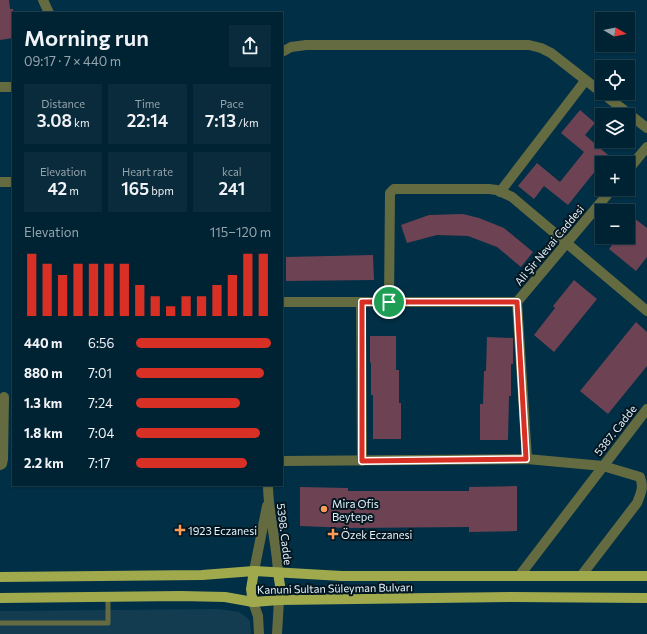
<!DOCTYPE html>
<meta charset="utf-8">
<style>
:root{--surface:#002334;--page:#0a2b3c;--text:#f1f3f6;--muted:#95a4ac;--line:#22404f;--accent:#d93025}
body{margin:0;font-family:Commissioner,sans-serif;background:var(--page);color:var(--text);height:100vh;display:flex;flex-direction:column;font-size:15px;white-space:nowrap}
*{box-sizing:border-box;margin:0}
p{font-size:13px;color:var(--muted)}
.icon{flex:none;width:22px;height:22px;fill:none;stroke:currentColor;stroke-width:2;stroke-linecap:round;stroke-linejoin:round}
.map{position:relative;flex:1;overflow:hidden}
.details{position:absolute;left:12px;top:12px;width:271px;height:474px;display:flex;flex-direction:column;background:var(--surface);border-radius:0px;box-shadow:0 1px 3px #0004,0 0 0 1px var(--line)}
.details>*{flex:none}
.needle{width:26px;rotate:100deg}
.controls{position:absolute;left:595px;top:12px;display:grid;gap:8px}
.controls a{display:grid;place-items:center;width:40px;height:40px;border-radius:0px;background:var(--surface);box-shadow:0 1px 3px #0004,0 0 0 1px var(--line);font-size:20px}
.pin{position:absolute;display:grid;place-items:center;width:34px;height:34px;color:#fff;margin:-17px;border:2px solid #fff;border-radius:50%;box-shadow:0 1px 4px #0007}
.round{display:grid;place-items:center;flex:none;width:42px;height:42px;border-radius:0px;background:var(--page)}
.head{display:flex;align-items:center;justify-content:space-between;height:68px;padding:0 12px}
h1{font-size:22px;font-weight:600;line-height:30px}
.figures{display:grid;grid-template-columns:repeat(3,1fr);gap:6px;height:68px;padding:4px 12px}
.figures div{display:grid;align-content:center;border-radius:0px;background:var(--page);text-align:center}
.figures b{font-size:17px;font-weight:600}
.figures small{font-size:11px;font-weight:400}
.figures p{font-size:11px}
.chart{height:112px;padding:8px 12px}
.chart p{display:flex;justify-content:space-between}
.chart svg{width:100%;height:72px;margin-top:4px;stroke:var(--accent);stroke-width:6}
ul{padding:0 12px;list-style:none;font-size:13px}
li{display:grid;grid-template-columns:64px 48px 1fr;align-items:center;height:30px}
li i{height:10px;border-radius:5px;background:var(--accent)}
.map>svg:first-child{display:block}
</style>
<div class="map">
<svg width="647" height="634" viewBox="0 0 647 634">
<rect width="100%" height="100%" fill="#002f46"/>
<polygon fill="#133c50" points="219,609 239,612 246,617 250,621 251,634 0,634 0,611"/>
<g fill="#6d4353">
<polygon points="0,0 9,0 10,9 13,9 13,38 0,40"/>
<polygon points="580,110 595,123 585,135 608,155 568,205 544,186 534,199 518,186 537,163 560,182 584,152 561,133"/>
<polygon points="463,214 479,218 504,228 533,252 521,267 497,247 468,236 437,235 407,243 401,225 429,215"/>
<polygon points="634,218 647,228 647,257 636,271 609,249 618,237 628,237 628,225"/>
<polygon points="373,255 374,280 286,281 286,257"/>
<polygon points="574,280 597,299 554,352 534,335 555,308 553,306"/>
<polygon points="636,322 647,332 647,366 608,414 580,391"/>
<polygon points="370,336 396,336 396,370 399,370 399,403 401,403 401,439 373,439 373,395 371,395 371,363 370,362"/>
<polygon points="487,337 513,338 513,364 511,364 511,396 509,396 508,440 480,440 480,404 483,404 484,371 486,371"/>
<polygon points="517,486 517,531 469,532 469,527 348,528 300,526 300,487 348,488 348,491 469,491 469,487"/>
</g>
<g fill="none" stroke-linecap="round" stroke-linejoin="round">
<polyline stroke="#656b40" stroke-width="5" points="0,623 108,623 108,598"/>
<g stroke="#656b40" stroke-width="10">
<polyline points="43,0 49,13"/>
<polyline points="282,52 291,47 306,45 529,45 541,48 551,53 647,128"/>
<polyline points="0,87 13,87"/>
<polyline points="628,170 647,147"/>
<polyline points="0,182 13,182"/>
<polyline points="500,192 585,81"/>
<polyline points="282,302 517,302 612,189"/>
<polyline points="361,302 362,461"/>
<polyline points="389,302 390,193 394,189 489,189 497,190 512,197 647,311"/>
<polyline points="517,302 527,459"/>
<path d="M282,461L527,459L603,466L640,477C644,487 641,493 637,503L581,576"/>
<polyline points="0,465 2,464 3,459 4,397"/>
<path d="M268,485C268,514 277,543 278,573"/>
<polyline points="254,571 267,506"/>
<polyline points="520,575 647,409"/>
</g>
<g stroke="#656b40" stroke-width="10">
<polyline points="253,602 258,616 259,634"/>
<polyline points="277,634 279,600"/>
</g>
<g stroke="#a0aa4d" stroke-width="10">
<polyline points="278,573 280,585 279,600"/>
<polyline points="0,577 202,575 254,571 342,576 647,576"/>
<polyline points="0,598 181,596 225,597 253,602 279,600 512,597 647,598"/>
<polyline points="253,602 251,589 254,571"/>
</g>
</g>
<g fill="none" stroke-linecap="round" stroke-linejoin="round">
<defs>
<polygon id="route" points="362,302 517,302 526,459 362,461"/>
</defs>
<use href="#route" stroke="#fff" stroke-width="8"/>
<use href="#route" stroke="#d93025" stroke-width="5"/>
</g>
<g fill="#fd9c56" stroke="#041620" stroke-width="1.5">
<circle cx="324" cy="509" r="4"/>
<path d="M178 524h4v4h4v4h-4v4h-4v-4h-4v-4h4z"/>
<path d="M331 528h4v4h4v4h-4v4h-4v-4h-4v-4h4z"/>
</g>
<g text-anchor="middle" dominant-baseline="central" stroke-width="4" stroke-linejoin="round" paint-order="stroke">
<g font-size="11" fill="#e5f3fc" stroke="#041620">
<text transform="translate(549 245) rotate(-50)">Ali Şir Nevai Caddesi</text>
<text transform="translate(615 430) rotate(-52)">5387. Cadde</text>
<text transform="translate(285 534) rotate(83)">5398. Cadde</text>
<text transform="translate(335 588) rotate(-1)">Kanuni Sultan Süleyman Bulvarı</text>
</g>
<g font-size="11" fill="#e5f3fc" stroke="#041620" text-anchor="start">
<text x="332" y="503">Mira Ofis<tspan x="332" dy="13">Beytepe</tspan></text>
<text x="188" y="530">1923 Eczanesi</text>
<text x="341" y="534">Özek Eczanesi</text>
</g>
</g>
</svg>
<div class="controls">
<a><svg class="needle" viewBox="-14 -14 28 28"><path d="M0-13l5 13h-10z" fill="#e53935"/><path d="M0 13l5-13h-10z" fill="#95a4ac"/></svg></a>
<a><svg class="icon" aria-label="locate" viewBox="0 0 24 24"><circle cx="12" cy="12" r="6"/><path d="M12 2v4M12 18v4M2 12h4M18 12h4"/></svg></a>
<a><svg class="icon" aria-label="layers" viewBox="0 0 24 24"><path d="M12 4l9 5-9 5-9-5zM3 14l9 5 9-5"/></svg></a>
<a>+</a>
<a>−</a>
</div>
<div class="pin" style="left:389px;top:302px;background:#1e9e55"><svg class="icon" aria-label="arrive" viewBox="0 0 24 24"><path d="M6 21V4h12l-3 4 3 4H6"/></svg></div>
<section class="details">
<div class="head"><div><h1>Morning run</h1><p>09:17 · 7 × 440 m</p></div><a class="round"><svg class="icon" aria-label="share" viewBox="0 0 24 24"><path d="M12 15V3M7 8l5-5 5 5M5 13v7h14v-7"/></svg></a></div>
<div class="figures">
<div><p>Distance</p><b>3.08<small> km</small></b></div>
<div><p>Time</p><b>22:14</b></div>
<div><p>Pace</p><b>7:13<small> /km</small></b></div>
</div>
<div class="figures">
<div><p>Elevation</p><b>42<small> m</small></b></div>
<div><p>Heart rate</p><b>165<small> bpm</small></b></div>
<div><p>kcal</p><b>241</b></div>
</div>
<div class="chart"><p><span>Elevation</span>115–120 m</p>
<svg viewBox="0 0 160 44" preserveAspectRatio="none"><path d="M5 44V6M15 44V12M25 44V19M35 44V12M45 44V12M55 44V12M65 44V12M75 44V25M85 44V32M95 44V38M105 44V32M115 44V32M125 44V25M135 44V19M145 44V6M155 44V6"/></svg>
</div>
<ul>
<li><b>440 m</b>6:56<i style="width:100%"></i></li>
<li><b>880 m</b>7:01<i style="width:95%"></i></li>
<li><b>1.3 km</b>7:24<i style="width:77%"></i></li>
<li><b>1.8 km</b>7:04<i style="width:92%"></i></li>
<li><b>2.2 km</b>7:17<i style="width:82%"></i></li>
</ul>
</section>
</div>
